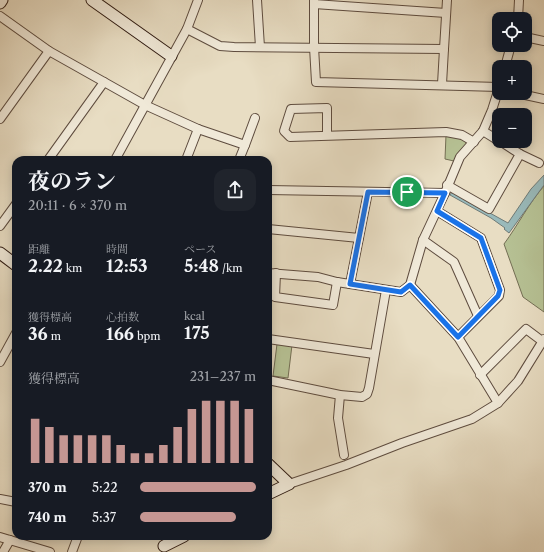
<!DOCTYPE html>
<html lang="ja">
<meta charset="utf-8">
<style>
:root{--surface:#171b24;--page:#20242c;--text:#f1f3f6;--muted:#9ea1a6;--accent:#c59692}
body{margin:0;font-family:"Libre Caslon Text","Noto Serif JP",serif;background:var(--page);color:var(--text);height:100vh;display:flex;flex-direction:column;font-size:15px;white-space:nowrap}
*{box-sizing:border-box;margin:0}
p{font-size:13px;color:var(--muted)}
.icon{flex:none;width:22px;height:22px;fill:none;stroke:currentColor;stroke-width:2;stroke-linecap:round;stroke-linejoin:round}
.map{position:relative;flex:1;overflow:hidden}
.details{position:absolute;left:12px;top:156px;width:260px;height:384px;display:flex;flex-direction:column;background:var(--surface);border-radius:12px;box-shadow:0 2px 10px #0003}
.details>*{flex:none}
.controls{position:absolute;left:492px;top:12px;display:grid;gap:8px}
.controls a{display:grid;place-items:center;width:40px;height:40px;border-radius:8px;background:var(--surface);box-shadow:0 2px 10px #0003;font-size:20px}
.pin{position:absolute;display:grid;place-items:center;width:34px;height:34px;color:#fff;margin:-17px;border:2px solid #fff;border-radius:50%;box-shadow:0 1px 4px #0007}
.round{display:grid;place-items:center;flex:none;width:42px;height:42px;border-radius:12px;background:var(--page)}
.head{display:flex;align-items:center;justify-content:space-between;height:68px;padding:0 16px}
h1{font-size:22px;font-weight:700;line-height:30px}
.metrics{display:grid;grid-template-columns:repeat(3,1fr);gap:6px;height:68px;padding:4px 16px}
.metrics div{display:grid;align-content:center}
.metrics b{font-size:17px;font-weight:700}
.metrics small{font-size:11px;font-weight:400}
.metrics p{font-size:11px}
.chart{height:112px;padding:8px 16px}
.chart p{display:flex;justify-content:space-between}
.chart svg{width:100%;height:72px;margin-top:4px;stroke:var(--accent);stroke-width:6}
ul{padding:0 16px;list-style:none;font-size:13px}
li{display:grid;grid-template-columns:64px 48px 1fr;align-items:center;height:30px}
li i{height:10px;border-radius:5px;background:var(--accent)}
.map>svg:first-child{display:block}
</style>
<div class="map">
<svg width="544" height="552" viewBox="0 0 544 552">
<rect width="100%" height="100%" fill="#e8ddc3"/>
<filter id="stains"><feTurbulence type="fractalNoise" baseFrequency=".005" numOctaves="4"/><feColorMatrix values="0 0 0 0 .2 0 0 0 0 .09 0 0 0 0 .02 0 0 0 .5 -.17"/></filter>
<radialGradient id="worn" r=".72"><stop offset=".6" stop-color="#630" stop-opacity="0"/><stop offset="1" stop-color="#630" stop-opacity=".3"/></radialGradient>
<g fill="#b6c194" stroke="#736e54">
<polygon points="446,135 465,140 467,145 454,161 445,159"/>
<path d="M544,186V312L523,297L504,244C518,225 529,203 544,186Z"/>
<polygon points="277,344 292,345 288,378 273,376"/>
</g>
<polygon fill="#99babb" stroke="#6f7b78" points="544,175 544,185 509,233 504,229 505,228 491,218 450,195 452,192 508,223 531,189"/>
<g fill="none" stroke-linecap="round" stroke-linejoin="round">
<defs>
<g id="street">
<polyline points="257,0 260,47"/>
<polyline points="314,0 314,47 316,82 499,87"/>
<polyline points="314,4 446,13"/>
<polyline points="0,16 49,51 145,105 198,129 245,145 239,160"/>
<polyline points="518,19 519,0"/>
<polyline points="187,29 220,46 234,47 444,49 447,0"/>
<polyline points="525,37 544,41"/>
<polyline points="505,67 511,45"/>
<polyline points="442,84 444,49"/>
<polyline points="516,93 544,99"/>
<polyline points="0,119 49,51"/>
<polyline points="483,131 499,141"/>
<polyline points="327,136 327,108 291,109 284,131 290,137 446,132 462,135 474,142"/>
<polyline points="245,145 255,118"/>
<polyline points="520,154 539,163"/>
<polyline points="48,160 104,82"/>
<polyline points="115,160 187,29 198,0"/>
<polyline points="186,160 198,129"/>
<polyline points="447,185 489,209 520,154 500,141"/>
<polyline points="268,190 445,193 460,157 483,131 492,110 499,88"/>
<polyline points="437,211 481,238 500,290 499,296 458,337"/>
<polyline points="0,226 16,204"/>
<polyline points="268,229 359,238"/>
<polyline points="423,240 454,262 478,316"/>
<polyline points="268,273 318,277 337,282 401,292 410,285 423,240 445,193"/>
<polyline points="276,273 275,297 333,305 337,282"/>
<polyline points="350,284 368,192"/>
<polyline points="410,285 458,337 498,403"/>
<polyline points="268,339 374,354"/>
<polyline points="0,362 16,333"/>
<polyline points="480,375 526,329 542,341"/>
<polyline points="268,380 340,395 362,397 367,394 369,388 386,290"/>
<polyline points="340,395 338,418 344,455"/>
<polyline points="289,484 346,465 402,443 472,419 498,403 518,381 544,339"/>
<polyline points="0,499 16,502"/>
<polyline points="0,537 50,552"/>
<polyline points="3,552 10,540"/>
<polyline points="72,552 78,536"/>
</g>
<g id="secondary">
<polyline points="92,0 171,56"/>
<polyline points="0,3 2,0"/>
<polyline points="0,253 16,265"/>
<polyline points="268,464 289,484 268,494"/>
<polyline points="164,546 184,536"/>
</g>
</defs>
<use href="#street" stroke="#5e4c3f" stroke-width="10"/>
<use href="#secondary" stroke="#301c13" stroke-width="13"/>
<use href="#street" stroke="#f0e9d8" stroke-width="8"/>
<use href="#secondary" stroke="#f0e9d8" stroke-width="11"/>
</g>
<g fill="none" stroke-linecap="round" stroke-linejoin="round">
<defs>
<polygon id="route" points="368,192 445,193 437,211 481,238 500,290 498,296 458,337 410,285 401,292 350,284"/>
</defs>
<use href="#route" stroke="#fff" stroke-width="8"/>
<use href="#route" stroke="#1a73e8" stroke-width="5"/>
</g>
<rect width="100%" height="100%" filter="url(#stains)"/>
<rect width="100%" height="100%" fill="url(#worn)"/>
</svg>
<div class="controls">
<a><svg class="icon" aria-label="locate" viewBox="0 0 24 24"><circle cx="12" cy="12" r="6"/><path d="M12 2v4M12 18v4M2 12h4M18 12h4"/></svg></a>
<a>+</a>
<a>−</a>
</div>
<div class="pin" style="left:407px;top:192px;background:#1e9e55"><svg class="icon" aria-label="arrive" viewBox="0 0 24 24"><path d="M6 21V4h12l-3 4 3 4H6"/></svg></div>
<section class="details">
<div class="head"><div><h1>夜のラン</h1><p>20:11 · 6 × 370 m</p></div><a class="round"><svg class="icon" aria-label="share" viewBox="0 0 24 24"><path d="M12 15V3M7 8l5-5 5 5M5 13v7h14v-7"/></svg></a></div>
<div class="metrics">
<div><p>距離</p><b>2.22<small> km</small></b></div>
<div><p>時間</p><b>12:53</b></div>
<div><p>ペース</p><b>5:48<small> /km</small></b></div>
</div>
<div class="metrics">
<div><p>獲得標高</p><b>36<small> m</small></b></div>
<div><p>心拍数</p><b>166<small> bpm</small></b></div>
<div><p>kcal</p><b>175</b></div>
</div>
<div class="chart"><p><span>獲得標高</span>231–237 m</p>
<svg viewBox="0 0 160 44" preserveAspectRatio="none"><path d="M5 44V17M15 44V22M25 44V27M35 44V27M45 44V27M55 44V27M65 44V33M75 44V38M85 44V38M95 44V33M105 44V22M115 44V11M125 44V6M135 44V6M145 44V6M155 44V11"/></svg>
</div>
<ul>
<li><b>370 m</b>5:22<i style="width:100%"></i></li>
<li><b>740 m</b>5:37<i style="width:83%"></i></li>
</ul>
</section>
</div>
